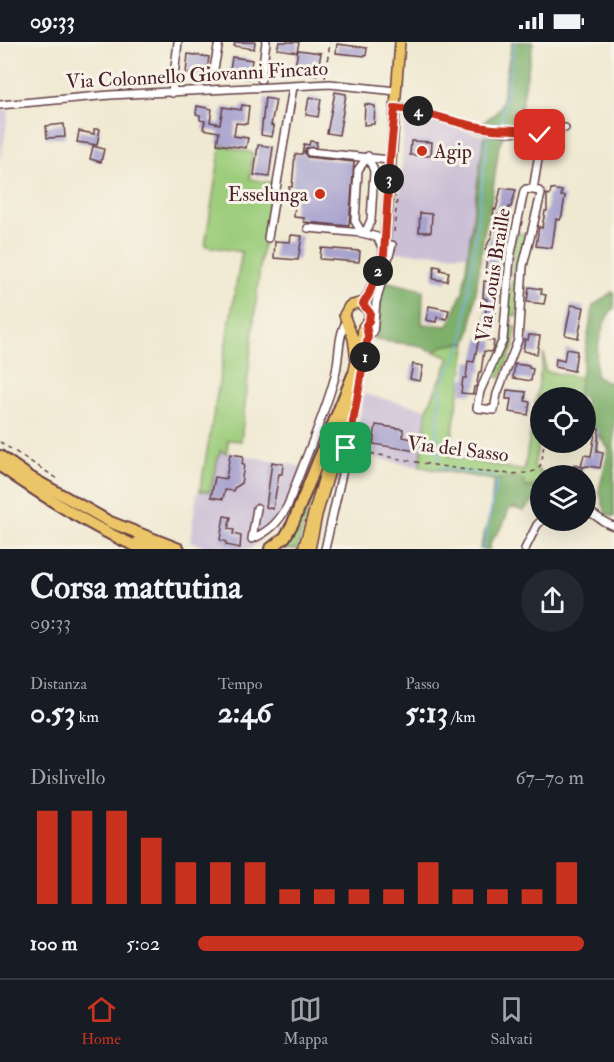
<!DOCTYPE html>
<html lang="it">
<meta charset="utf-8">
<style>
:root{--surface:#171b24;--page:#242831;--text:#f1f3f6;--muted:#9ea1a6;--line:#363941;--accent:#c8321e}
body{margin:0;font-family:"IM FELL Double Pica",serif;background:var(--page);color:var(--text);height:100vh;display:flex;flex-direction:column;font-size:22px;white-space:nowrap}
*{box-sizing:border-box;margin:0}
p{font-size:20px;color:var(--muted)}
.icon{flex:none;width:33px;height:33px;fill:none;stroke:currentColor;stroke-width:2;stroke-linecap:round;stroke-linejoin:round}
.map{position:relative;height:507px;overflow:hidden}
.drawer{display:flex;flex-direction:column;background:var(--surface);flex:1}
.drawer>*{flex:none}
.buttons{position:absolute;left:530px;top:345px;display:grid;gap:12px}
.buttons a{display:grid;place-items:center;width:66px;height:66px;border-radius:50%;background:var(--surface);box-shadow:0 6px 24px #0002;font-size:30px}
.pin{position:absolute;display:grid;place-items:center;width:51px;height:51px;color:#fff;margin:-26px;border-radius:12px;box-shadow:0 3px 9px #0006}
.km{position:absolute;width:30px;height:30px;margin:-15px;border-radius:50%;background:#222;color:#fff;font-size:16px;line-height:30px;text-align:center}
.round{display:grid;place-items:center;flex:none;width:63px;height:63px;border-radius:32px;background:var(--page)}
.head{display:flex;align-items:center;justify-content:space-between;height:102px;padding:0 30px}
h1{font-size:33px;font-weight:800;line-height:45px}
.metrics{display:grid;grid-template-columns:repeat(3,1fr);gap:9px;height:102px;padding:6px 30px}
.metrics div{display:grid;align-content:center}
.metrics b{font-size:30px;font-weight:800}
.metrics small{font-size:16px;font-weight:400}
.metrics p{font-size:16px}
.chart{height:168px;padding:12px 30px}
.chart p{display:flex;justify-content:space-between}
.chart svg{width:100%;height:108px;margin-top:6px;stroke:var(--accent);stroke-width:6}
ul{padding:0 30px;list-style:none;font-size:20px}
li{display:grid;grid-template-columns:96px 72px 1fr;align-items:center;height:45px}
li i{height:15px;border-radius:8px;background:var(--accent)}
.status{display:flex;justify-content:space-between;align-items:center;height:42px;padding:0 30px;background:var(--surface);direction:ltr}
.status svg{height:16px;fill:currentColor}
.menu{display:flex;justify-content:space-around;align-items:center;height:84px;border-top:2px solid var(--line);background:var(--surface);font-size:16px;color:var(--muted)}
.menu a{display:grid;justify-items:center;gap:3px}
.menu .on{color:var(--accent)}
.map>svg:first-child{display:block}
</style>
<div class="status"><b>09:33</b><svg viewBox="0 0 49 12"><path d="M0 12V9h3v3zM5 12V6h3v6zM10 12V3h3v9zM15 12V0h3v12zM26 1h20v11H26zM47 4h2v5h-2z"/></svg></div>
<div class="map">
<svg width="614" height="507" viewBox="0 0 614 507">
<rect width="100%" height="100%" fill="#f7f3e8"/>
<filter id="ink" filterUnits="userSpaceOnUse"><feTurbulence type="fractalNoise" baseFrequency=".0167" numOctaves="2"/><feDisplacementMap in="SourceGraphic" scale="12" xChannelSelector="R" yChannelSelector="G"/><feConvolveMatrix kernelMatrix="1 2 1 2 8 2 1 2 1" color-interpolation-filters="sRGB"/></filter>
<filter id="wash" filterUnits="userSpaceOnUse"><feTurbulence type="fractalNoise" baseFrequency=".008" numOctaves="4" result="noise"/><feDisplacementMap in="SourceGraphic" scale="24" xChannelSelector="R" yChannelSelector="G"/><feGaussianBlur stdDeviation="1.35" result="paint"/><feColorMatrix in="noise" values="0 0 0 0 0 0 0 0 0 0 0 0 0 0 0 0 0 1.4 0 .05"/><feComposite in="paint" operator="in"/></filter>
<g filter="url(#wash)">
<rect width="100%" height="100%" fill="#f0e9d1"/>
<g fill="#cbbfd5">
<polygon points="0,68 9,68 0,121"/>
<polygon points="405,71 484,94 468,213 390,210 401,140"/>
<polygon points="364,352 427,367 420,425 353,412"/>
<polygon points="220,409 304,425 285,475 250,507 211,507 190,499 197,450 210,449"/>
</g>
<g fill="#9dcd7b" stroke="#747653" stroke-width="1.5">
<polygon points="221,103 253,111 250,137 274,141 261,215 241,399 228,398 227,411 220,409 210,449 200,449 242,210 205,204"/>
<polygon points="517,190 525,192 520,234 511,233 512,212"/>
<polygon points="511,239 520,239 517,274 508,273"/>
<polygon points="507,284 516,285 513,306 500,336 492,332 504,304"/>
<polygon points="467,300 449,414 524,429 544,311 545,329 582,336 579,355 540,356 540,396 534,424 543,433 540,434 540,441 536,444 526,445 518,436 494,438 420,425 427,367 450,316 435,310 442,304"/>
<polygon points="328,403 297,507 273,507 275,505"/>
</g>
<g fill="#7eb06b" stroke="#64684b" stroke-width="1.5">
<polygon points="512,0 533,0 521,66 526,84 483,80 495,72 501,63"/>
<polygon points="504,93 499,104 491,161 484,191 470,292 467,300 442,304 435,310 417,303 375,298 377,274 384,239 423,248 422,282 448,284 463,249 484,94"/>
<path d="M612,250H614V266C601,277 594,318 596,335L614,342V475L606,472L599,448L609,407L585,373V356L579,355L578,351L593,264Z"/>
<path d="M518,436L523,438L526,445C532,446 536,445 540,441V453L523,469L515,466L509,467L503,483L490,501V507H480L491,469L494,438Z"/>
</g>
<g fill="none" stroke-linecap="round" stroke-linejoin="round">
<g stroke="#80b2ec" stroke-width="1.5">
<polyline points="501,79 515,0"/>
<polyline points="439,417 437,390 441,344 462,302 488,93"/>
<polyline points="438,426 492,434 496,437 496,442 483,507"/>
</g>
</g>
<g id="blocks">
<g fill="#a7a1cd">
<polygon points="235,0 255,0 254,7 234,4"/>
<polygon points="279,0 299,0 297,10 277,7"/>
<polygon points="337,2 367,6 366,14 336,11"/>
<polygon points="298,8 321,11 317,34 294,30"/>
<polygon points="188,12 209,15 206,34 186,31"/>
<polygon points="232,15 252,18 249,37 229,34"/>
<polygon points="335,50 346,52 339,93 327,91"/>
<polygon points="309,55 321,57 318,75 306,73"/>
<polygon points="265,56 276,58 271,83 274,84 272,95 261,93"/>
<polygon points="365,62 375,64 374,82 364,83"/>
<polygon points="242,63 249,64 247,82 236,81 234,94 248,96 246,106 217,102 219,90 203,87 205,79 200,78 200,73 196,72 197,64 212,67 210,80 220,82 223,65 241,68"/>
<polygon points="64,82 65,95 47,96 46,84"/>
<polygon points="94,87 100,87 97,103 77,100 79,89 94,92"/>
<polygon points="310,99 317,100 316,105 306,106 304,110 307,115 354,120 349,184 304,180 304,176 294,175 295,160 288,159 289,145 292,145 295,112 302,112 304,102 309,103"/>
<polygon points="411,99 432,100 431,114 410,113"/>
<polygon points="258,103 273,105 269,135 254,133"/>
<polygon points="93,104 104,107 101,120 90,117"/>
<polygon points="501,146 516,148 511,165 509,165 507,191 505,191 504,201 501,201 499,215 501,216 500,232 485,230 488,209 485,208 492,193 495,173 493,173 494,167 496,168"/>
<polygon points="551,147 562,149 561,154 565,154 562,173 560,178 556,177 552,206 536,204 539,185 542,186 545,169 547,169 547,152 550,153"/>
<polygon points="420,171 432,172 431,190 419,190"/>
<polygon points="291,193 302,194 298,218 274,216 275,199 290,200"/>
<polygon points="321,206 360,209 359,220 320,217"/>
<polygon points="434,224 441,225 440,228 449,230 447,239 433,237"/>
<polygon points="484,239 499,242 497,253 499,253 492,288 484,287 487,257 483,256"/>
<polygon points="529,245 542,247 541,252 546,253 544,262 527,260"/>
<polygon points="571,263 584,265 578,296 565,293"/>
<polygon points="429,264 449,268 447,277 437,275 436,280 426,278"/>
<polygon points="529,293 540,294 537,312 523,309 525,297 528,298"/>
<polygon points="479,296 494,299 493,306 491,310 484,309 481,330 479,330 477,341 476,345 474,345 473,352 461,351 463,336 466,336 468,319 474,320"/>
<polygon points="566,307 577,309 574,329 555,325 556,317 564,319"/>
<polygon points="413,322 423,324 420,339 410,337"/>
<polygon points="515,322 529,324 529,326 533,327 531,339 513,336"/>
<polygon points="507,348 526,350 525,359 530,360 528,373 509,370 511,357 506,357"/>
<polygon points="376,383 403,387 403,395 417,398 416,409 373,402"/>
<polygon points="596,386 599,386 597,410 603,411 600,426 588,424 583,425 581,432 573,430 574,423 581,425 584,413 591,414"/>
<polygon points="230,412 243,414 242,423 244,423 241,442 234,446 234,449 225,448 223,457 211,455 215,435 226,437"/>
<polygon points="272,420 283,422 282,432 279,432 273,467 266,465"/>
<polygon points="224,474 231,475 228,487 234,488 233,492 241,494 240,506 226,503 226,500 220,498"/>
</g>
</g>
</g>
<g filter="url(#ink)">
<use href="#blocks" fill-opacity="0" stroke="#633d44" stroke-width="1.5"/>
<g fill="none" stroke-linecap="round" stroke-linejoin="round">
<defs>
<g id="minor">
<polyline points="213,32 219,0"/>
<polyline points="261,37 266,0"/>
<polyline points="172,51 178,0"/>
<polyline points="0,63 110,53 330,42 396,49"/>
<path d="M395,66C440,71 485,95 532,89L539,92L542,89L565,86"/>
<polyline points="310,110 390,118"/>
<polygon points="368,114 374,129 371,178 367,187 362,191 355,179 358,128"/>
<polyline points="533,148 539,149 541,152 523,224 518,298 497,352 494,368 477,366 480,349 503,298 510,216 524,149 526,147 533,148 541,99 539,92"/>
<polyline points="308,186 362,191 377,195 382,205"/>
<polyline points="268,196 293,45"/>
<polyline points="368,294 373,291 376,260 392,203"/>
<polyline points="351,392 368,294 366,283"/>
<path d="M257,466L252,497C270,489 279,480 288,463C303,421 322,380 334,338C340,319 337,296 346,280"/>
<path d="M585,468C596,472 602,481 614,484"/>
<polyline points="325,507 351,392 342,391"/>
<polyline points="525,507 537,483 542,478"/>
</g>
<g id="major">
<polyline points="363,262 369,252 384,212 400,0"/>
<polyline points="303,507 344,365"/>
<polyline points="310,507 317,473 358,334 363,285 370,276 368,268 359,261 349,264 344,273 353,296 356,319 352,338"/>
</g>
<g id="highway">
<polyline points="0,414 30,435 110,480 179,507"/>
<path d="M0,424C44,455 93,487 143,507"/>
<polyline points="138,500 157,507"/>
<polyline points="270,507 285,495 293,481 353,333"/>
</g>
</defs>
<use href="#minor" stroke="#633d44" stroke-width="10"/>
<use href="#major" stroke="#633d44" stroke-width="12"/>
<use href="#highway" stroke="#633d44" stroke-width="14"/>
<g stroke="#633d44" stroke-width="1.5" stroke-dasharray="4.5 4.5" stroke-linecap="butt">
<polyline points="325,36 330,0"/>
<polyline points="394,190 397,155 395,155"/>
<polyline points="572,356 573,351"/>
<polyline points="0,400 58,437"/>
<path d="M353,408C382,413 519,443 538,427C543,422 543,408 544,400"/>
</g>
<use href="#minor" stroke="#fff" stroke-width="7"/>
<use href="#major" stroke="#edc569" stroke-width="9"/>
<use href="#highway" stroke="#edc569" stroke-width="10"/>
</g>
</g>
<g fill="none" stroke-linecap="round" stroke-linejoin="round" filter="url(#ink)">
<defs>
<path id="route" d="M346,406L351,392L368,294L366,283L369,279L370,271L363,262L369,252L384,212L390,118L395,66C429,69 460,84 493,87C505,88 531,87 540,93"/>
</defs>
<use href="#route" stroke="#fff" stroke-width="12"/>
<use href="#route" stroke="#c8321e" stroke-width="8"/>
</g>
<g fill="#c8321e" stroke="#f7f3e8" stroke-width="2">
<circle cx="422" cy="109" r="6"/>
<circle cx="320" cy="152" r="6"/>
</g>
<g text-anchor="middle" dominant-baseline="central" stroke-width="6" stroke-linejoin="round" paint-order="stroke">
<g font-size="20" fill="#4a1f2b" stroke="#f7f3e8">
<text transform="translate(197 33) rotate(-3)">Via Colonnello Giovanni Fincato</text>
<text transform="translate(493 233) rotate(-81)">Via Louis Braille</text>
<text transform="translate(458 407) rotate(7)">Via del Sasso</text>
</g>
<g font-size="20" fill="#4a1f2b" stroke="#f7f3e8" text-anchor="start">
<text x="434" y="109">Agip</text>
<text x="308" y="152" text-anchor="end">Esselunga</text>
</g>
</g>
</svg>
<div class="buttons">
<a><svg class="icon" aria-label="locate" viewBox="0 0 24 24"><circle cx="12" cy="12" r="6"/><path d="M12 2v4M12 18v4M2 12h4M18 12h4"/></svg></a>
<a><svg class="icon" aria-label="layers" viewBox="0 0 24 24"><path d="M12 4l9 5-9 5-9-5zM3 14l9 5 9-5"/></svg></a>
</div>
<div class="pin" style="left:346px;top:406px;background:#1e9e55"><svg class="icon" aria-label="arrive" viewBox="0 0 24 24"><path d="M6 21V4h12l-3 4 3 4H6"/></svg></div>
<div class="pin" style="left:540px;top:93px;background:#d93025"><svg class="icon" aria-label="check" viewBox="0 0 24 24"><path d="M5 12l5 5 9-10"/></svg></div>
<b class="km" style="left:365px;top:315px">1</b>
<b class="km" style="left:378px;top:229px">2</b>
<b class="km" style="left:389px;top:137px">3</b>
<b class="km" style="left:418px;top:69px">4</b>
</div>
<section class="drawer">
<div class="head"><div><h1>Corsa mattutina</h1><p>09:33</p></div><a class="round"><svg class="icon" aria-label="share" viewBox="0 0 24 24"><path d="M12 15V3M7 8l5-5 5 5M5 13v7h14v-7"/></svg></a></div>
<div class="metrics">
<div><p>Distanza</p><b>0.53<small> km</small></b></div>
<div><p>Tempo</p><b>2:46</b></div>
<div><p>Passo</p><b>5:13<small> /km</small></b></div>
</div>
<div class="chart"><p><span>Dislivello</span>67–70 m</p>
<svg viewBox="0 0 160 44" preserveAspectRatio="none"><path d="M5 44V6M15 44V6M25 44V6M35 44V17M45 44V27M55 44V27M65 44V27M75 44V38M85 44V38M95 44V38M105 44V38M115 44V27M125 44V38M135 44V38M145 44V38M155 44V27"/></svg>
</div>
<ul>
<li><b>100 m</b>5:02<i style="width:100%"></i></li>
</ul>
</section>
<nav class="menu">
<a class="on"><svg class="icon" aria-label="home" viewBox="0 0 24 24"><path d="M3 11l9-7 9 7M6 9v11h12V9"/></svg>Home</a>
<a><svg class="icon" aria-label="map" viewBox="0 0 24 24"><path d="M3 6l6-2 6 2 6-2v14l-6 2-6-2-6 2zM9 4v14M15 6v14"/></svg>Mappa</a>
<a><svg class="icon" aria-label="saved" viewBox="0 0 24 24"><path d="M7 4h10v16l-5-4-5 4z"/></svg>Salvati</a>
</nav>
